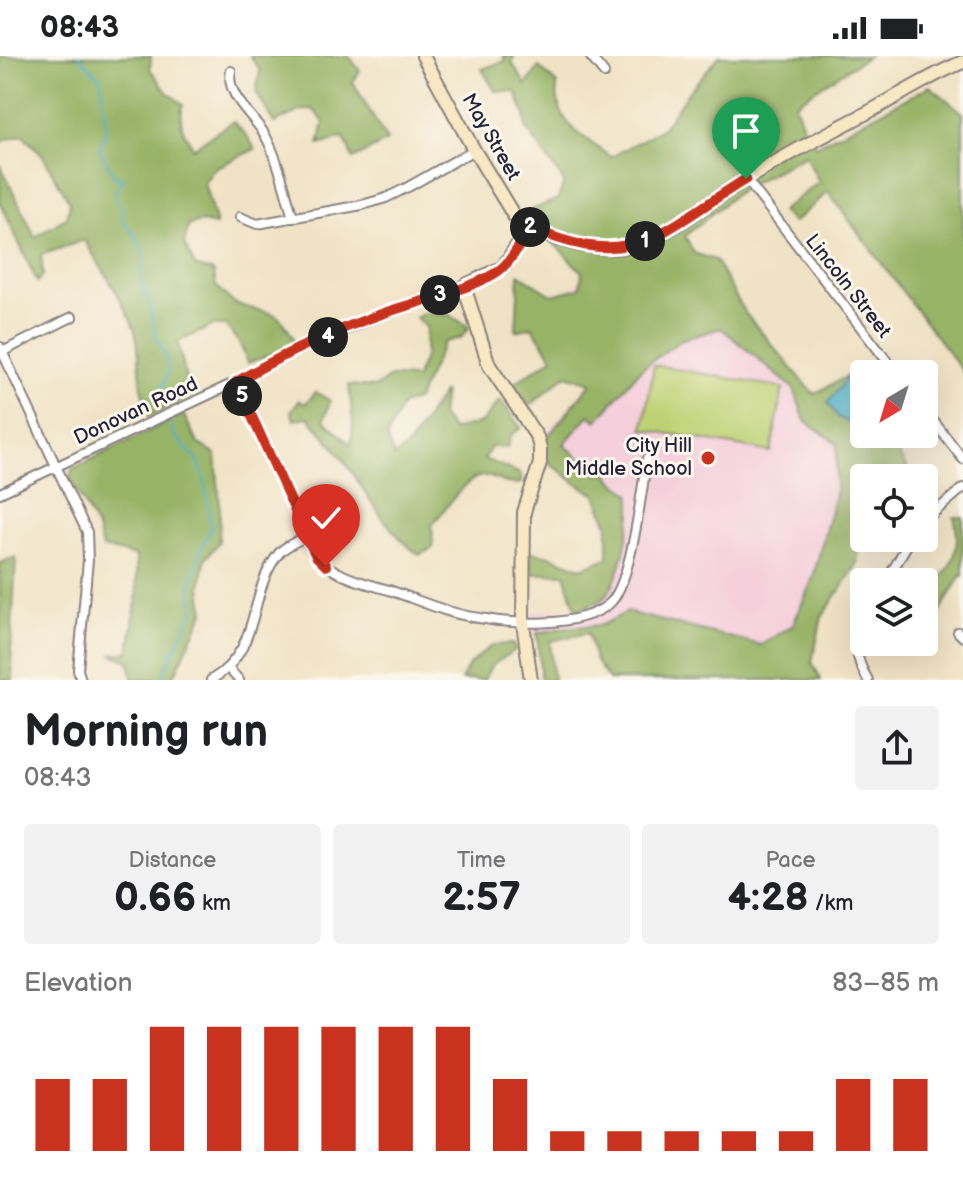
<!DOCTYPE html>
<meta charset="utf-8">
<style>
:root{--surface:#fff;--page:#f2f2f2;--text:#202124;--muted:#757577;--accent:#c8321e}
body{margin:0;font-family:"Balsamiq Sans",sans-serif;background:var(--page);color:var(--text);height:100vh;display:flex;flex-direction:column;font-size:30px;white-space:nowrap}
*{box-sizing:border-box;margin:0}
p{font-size:26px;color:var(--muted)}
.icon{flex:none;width:44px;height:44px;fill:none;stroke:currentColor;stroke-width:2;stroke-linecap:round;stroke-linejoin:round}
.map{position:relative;height:624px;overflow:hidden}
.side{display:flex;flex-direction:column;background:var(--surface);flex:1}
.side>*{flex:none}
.needle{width:52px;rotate:218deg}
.buttons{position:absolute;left:850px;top:304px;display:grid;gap:16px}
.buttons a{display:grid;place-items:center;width:88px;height:88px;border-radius:8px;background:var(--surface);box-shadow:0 8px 32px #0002;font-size:40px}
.pin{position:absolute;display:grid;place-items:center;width:68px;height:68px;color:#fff;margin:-82px -34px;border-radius:50% 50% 50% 0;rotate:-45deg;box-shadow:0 0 8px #0007}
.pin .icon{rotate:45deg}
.km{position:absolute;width:40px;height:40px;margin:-20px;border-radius:50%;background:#222;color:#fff;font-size:22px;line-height:40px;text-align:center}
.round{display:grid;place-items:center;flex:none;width:84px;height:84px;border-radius:8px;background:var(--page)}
.head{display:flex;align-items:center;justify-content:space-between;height:136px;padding:0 24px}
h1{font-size:44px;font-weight:700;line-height:60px}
.stats{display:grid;grid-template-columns:repeat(3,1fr);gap:12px;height:136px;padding:8px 24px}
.stats div{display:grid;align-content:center;border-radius:8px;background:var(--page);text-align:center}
.stats b{font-size:40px;font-weight:700}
.stats small{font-size:22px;font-weight:400}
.stats p{font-size:22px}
.chart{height:224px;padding:16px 24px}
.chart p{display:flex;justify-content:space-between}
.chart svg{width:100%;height:144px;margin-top:8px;stroke:var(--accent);stroke-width:6}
.status{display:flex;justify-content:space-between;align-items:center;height:56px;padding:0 40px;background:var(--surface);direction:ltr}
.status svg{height:22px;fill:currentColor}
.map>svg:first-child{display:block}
</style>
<div class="status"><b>08:43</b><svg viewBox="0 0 49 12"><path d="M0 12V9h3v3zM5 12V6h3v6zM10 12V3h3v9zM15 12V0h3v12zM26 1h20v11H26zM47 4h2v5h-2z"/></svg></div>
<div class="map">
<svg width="963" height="624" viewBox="0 0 963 624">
<rect width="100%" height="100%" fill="#fbf7ec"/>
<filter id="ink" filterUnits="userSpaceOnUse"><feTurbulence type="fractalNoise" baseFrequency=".0125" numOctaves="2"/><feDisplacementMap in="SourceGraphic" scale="16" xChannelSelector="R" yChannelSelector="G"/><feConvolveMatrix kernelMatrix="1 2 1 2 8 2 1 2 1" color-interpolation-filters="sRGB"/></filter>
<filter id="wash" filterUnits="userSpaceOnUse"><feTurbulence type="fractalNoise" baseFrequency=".006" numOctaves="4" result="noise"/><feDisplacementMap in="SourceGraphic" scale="32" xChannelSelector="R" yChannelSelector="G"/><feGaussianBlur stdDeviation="1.8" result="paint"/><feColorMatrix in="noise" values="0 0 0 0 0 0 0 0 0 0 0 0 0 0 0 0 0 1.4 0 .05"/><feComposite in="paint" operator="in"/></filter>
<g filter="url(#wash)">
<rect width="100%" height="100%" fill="#f0e2c4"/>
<polygon fill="#f5cfdb" points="652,191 868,401 844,519 779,594 612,624 598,567 533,578 532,555 582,553 581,515 615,503 599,452 607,445 548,403 543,382 591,324 558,244 606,200"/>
<polygon fill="#bfd174" stroke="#707a58" stroke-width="2" points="654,309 783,332 771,396 643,373"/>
<g fill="#97b366" stroke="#5c6a50" stroke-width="2">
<path d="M0,0H151L150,13L168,37L183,48C178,67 183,76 193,92L233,65L248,81L255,93L215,112L204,127L216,169L202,166L189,169L184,187L195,210L214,216L216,230C221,235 228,243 235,247C268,262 277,245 296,289L248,307L240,288L226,270H212L178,286L190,341L149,361C138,334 142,307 136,279C131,256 98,206 84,184L41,199L43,219L37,226L0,146V108L35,181L67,161L70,147L42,98L22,79L0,86Z"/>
<polygon points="250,0 349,0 360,15 353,26 387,85 353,103 344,82 319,89 324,66 313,53 300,55 274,67 256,36 260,14"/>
<path d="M503,0H514L512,7L526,29L539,11L557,28C554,68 583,80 611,101L663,72L685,40L719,0H868L795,47L804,74L816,90L930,30L963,57V316L828,136L793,167L781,155L819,126L805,99L740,134L685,180L694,197L715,204L745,257L814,338L866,310L873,318H864V378H885L909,415L904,422H864V475L856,510L822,561L812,606L821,624H609L595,604L588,577L550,585L553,624H541L537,577L563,572L602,569L627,556L761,589L793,569L813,522L836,435L837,387L805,365L794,333L721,272L681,284L641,313L597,365L589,359L564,388L598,419L608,415L612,424L630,437C635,459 621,523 605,541C599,548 585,550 576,554L565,518H532L530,496L550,500L581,512L608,502V469L596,439L576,427L546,404L545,384L591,327L566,319L527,352L510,330L553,302L532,271L516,275L519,218L552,239L580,232L582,216L524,157L558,143L564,126L526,72L525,59L516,36L495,35L482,13L505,5Z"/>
<path d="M424,257L449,259L469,271L461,282L444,286L417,344L402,349L387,380L394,401L408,390L444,335L441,359L452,374L481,367L500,344L521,372L511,379L507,392L492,390L484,403L521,418V427C505,431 497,420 483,420C466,420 443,457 432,469L433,492L419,499C380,469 365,432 337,395C328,383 318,372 308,361L294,364L291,355L299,344L305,348L316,336L330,345L324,364L351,389L353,368L349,329L376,331L390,321L416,322L425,299L426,271L416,262Z"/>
<polygon points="183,358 198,387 216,399 220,451 219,486 205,503 201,530 204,556 172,624 133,624 129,605 111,598 129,596 137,538 136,500 102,492 97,472 70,422 72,413"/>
<path d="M954,461H963V520L961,519L941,554L924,547V537L926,538C951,515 963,495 954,461Z"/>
<polygon points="16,501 11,593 13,624 0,624 0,507"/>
<polygon points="513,588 515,594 491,610 484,624 461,624 469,609 492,589"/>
</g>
<polygon fill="#4cb1cb" stroke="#376a83" stroke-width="2" points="850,321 864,330 864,362 855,369 839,362 828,347 846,323"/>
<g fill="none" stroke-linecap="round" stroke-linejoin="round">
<g stroke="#4cb1cb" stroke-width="2">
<polyline points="79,0 101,23 106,77 99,91 114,121 123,123 114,138 122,152 123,165 136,181 145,200 141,217 143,233 149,244 156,282 165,298 169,313 161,335 165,347"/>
<polyline points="163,622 164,616 194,554 191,529 203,488 211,472 204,421 197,404 173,378 171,365"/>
</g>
</g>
</g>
<g filter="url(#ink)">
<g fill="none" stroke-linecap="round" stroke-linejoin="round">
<defs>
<g id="street">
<polyline points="590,0 604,17"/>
<path d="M231,15C225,39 254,60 265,79C279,105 285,134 293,162"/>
<polyline points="746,123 897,318"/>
<polyline points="240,161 257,168 362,149 386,142 408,131 474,94"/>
<polyline points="0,291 87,476 88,504 78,614 81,624"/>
<polyline points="2,296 72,261"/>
<path d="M236,326L316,500C335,521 365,527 392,535C418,544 446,557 473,561C509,568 579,573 609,548C632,528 641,435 647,403"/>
<polyline points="924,353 963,403"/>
<polyline points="0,437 236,326 292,296 384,258 464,230"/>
<polyline points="924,465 963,432"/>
<polyline points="886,526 911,482"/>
<path d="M864,566C852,588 856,603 868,624"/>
<polyline points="958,576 963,581"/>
<polyline points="229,613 239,624"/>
<path d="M211,624C264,593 246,536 280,496C287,489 298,485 307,480"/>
</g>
<g id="secondary">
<path d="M423,0L474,94L514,160C537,182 594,196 624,191C668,183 704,148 742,126C785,99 831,76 876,52C905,36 933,18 963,6"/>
<polyline points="529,171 503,211 464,230 489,309 537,381 540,392 540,407 524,456 523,567 531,624"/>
</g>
</defs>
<use href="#street" stroke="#898280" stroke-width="12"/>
<use href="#secondary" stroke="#898280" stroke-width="16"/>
<use href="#street" stroke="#fff" stroke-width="8"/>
<use href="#secondary" stroke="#f8e8c3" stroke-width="12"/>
</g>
</g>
<g fill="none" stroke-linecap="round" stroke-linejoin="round" filter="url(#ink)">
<defs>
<path id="route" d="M326,510L316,500L236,326C283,298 335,274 387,256C416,246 481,231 502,212C514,201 522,185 529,171C634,218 661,175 746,123"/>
</defs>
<use href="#route" stroke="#fff" stroke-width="16"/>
<use href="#route" stroke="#c8321e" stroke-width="10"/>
</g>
<circle fill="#c8321e" stroke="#fbf7ec" stroke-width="3" cx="708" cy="402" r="8"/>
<g text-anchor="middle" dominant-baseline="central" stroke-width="6" stroke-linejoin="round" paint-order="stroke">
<g font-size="20" fill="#22223b" stroke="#fbf7ec">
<text transform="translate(491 81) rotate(60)">May Street</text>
<text transform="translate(848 230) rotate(52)">Lincoln Street</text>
<text transform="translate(136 355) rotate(-25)">Donovan Road</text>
</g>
<g font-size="20" fill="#22223b" stroke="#fbf7ec" text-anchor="end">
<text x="692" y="390">City Hill<tspan x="692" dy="23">Middle School</tspan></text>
</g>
</g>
</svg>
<div class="buttons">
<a><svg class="needle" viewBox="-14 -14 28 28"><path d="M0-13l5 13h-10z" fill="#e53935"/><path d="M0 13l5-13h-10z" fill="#757577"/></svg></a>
<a><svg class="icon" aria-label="locate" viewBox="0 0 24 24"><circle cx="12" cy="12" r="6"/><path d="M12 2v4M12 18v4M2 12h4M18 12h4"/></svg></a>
<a><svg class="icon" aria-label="layers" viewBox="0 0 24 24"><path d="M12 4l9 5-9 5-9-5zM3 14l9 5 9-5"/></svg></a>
</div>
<div class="pin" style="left:746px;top:123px;background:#1e9e55"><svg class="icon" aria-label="arrive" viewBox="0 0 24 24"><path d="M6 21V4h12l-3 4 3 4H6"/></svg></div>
<div class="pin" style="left:326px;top:510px;background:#d93025"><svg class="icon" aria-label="check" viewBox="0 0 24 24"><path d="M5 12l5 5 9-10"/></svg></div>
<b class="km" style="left:645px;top:185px">1</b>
<b class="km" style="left:530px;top:171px">2</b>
<b class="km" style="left:440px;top:239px">3</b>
<b class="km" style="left:328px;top:281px">4</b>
<b class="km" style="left:242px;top:340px">5</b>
</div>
<section class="side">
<div class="head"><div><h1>Morning run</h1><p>08:43</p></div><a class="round"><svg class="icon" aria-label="share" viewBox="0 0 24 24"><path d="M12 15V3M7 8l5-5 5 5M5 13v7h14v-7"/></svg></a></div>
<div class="stats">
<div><p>Distance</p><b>0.66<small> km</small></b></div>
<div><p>Time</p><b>2:57</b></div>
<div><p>Pace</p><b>4:28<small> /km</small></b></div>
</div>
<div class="chart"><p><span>Elevation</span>83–85 m</p>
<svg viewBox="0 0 160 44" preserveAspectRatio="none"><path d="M5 44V22M15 44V22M25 44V6M35 44V6M45 44V6M55 44V6M65 44V6M75 44V6M85 44V22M95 44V38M105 44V38M115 44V38M125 44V38M135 44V38M145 44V22M155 44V22"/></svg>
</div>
</section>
